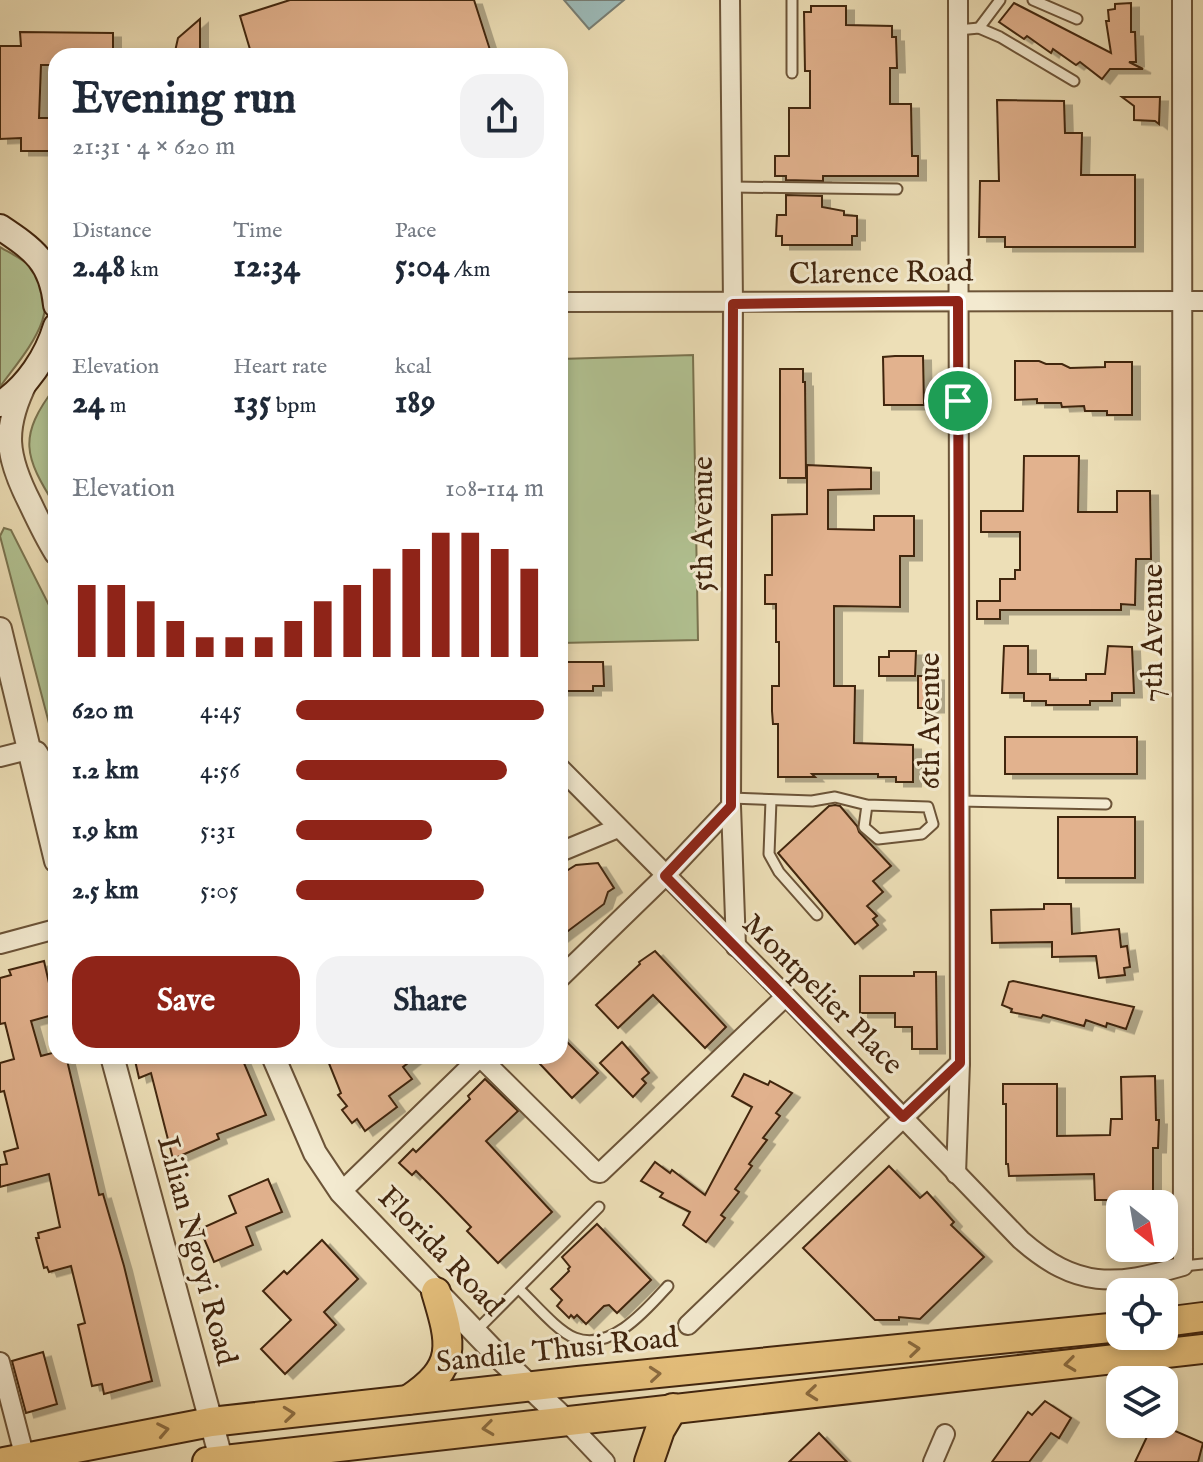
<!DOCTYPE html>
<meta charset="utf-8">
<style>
:root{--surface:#fff;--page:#f2f2f3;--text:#1f2937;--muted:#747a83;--accent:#8f2418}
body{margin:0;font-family:"IM FELL English",serif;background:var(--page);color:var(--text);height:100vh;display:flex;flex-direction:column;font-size:30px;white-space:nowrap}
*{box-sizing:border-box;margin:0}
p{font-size:26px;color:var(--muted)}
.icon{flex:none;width:44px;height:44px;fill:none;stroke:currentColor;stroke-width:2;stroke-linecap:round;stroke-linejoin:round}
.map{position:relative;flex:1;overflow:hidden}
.panel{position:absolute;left:48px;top:48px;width:520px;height:1016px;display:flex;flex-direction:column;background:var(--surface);border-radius:24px;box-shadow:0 4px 12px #0003}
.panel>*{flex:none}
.needle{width:52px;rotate:149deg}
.controls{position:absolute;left:1106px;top:1190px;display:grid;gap:16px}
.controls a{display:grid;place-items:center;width:72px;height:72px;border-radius:16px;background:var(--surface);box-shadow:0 4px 12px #0003;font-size:40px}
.pin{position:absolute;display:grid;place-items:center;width:68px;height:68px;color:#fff;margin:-34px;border:4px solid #fff;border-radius:50%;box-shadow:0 2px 8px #0007}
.round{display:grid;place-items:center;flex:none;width:84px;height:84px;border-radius:24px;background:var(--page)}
.head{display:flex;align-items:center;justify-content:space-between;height:136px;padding:0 24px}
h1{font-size:44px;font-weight:800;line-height:60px}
.metrics{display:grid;grid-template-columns:repeat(3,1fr);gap:12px;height:136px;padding:8px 24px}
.metrics div{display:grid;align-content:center}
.metrics b{font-size:34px;font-weight:800}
.metrics small{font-size:22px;font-weight:400}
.metrics p{font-size:22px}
.chart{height:224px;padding:16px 24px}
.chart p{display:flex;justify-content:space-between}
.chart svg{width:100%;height:144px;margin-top:8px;stroke:var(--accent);stroke-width:6}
.primary-button{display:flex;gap:16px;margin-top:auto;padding:16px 24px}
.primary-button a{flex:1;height:92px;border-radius:24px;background:var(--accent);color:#fff;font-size:32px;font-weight:800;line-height:92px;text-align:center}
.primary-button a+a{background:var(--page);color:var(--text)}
ul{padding:0 24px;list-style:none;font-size:26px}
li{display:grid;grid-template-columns:128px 96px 1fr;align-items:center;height:60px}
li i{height:20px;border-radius:10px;background:var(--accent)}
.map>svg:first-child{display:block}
</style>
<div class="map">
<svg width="1203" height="1462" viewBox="0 0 1203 1462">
<defs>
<filter id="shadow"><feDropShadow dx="8" dy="4.5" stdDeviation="0" flood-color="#0004"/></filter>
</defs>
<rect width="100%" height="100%" fill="#eddfb7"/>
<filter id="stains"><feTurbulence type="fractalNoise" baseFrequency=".0025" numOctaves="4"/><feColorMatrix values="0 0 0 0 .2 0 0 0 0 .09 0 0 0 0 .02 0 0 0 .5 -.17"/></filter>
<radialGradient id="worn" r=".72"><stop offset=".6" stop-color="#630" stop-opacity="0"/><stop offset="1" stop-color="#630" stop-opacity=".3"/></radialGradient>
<g fill="#b2c393" stroke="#7a7450" stroke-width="2">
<path d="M0,247C10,253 23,259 31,267C69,308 24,353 0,387Z"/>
<polygon points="693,355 698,640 560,643 560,359"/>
<path d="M56,386V507C24,456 17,437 56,386Z"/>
<polygon points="4,528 11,530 56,619 56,750 0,536"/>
</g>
<polygon fill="#9cbab8" stroke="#787e74" stroke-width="2" points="564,0 624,0 589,29"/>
<g fill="#e2b28e" stroke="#41250e" stroke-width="2" filter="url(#shadow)">
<polygon points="290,0 474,0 491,53 482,56 287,56 286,50 265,56 252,56 240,16"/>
<polygon points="1014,3 1111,53 1106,21 1109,21 1108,10 1115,9 1115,4 1131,3 1131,32 1135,32 1136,62 1129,62 1143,69 1110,69 1102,79 1080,62 1076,65 1053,49 1051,53 1027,36 1024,39 999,22"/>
<polygon points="811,6 846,6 846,25 892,26 892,37 896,37 897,68 890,68 890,104 911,104 912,156 918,156 918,176 823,176 823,181 786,180 786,176 775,176 775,156 789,156 789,108 810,108 810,71 805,71 804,12 811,12"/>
<polygon points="200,19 200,56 174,56 178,38"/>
<polygon points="20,32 113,33 113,56 56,56 56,65 41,65 39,118 56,118 56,151 21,151 21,138 0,139 0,46 21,46"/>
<polygon points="1122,97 1160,97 1159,124 1155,121 1134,120 1134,106"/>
<polygon points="997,100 1064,101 1065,133 1082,133 1081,175 1135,175 1135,247 1005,247 1005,237 979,237 980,181 999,181"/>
<polygon points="786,195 822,196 822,207 844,211 844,215 857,216 857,236 852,236 852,245 782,245 782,236 776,236 777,215 786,215"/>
<polygon points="895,356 923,356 924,405 884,405 883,357"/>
<polygon points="1015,361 1039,361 1046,364 1062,364 1070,368 1105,367 1105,362 1132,362 1132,415 1107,415 1107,411 1085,411 1084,406 1062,407 1061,403 1037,403 1037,399 1015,400"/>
<polygon points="780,369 803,369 803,382 805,382 806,478 780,478"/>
<polygon points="1024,456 1079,456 1078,512 1117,512 1117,491 1150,491 1151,559 1136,559 1135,605 1121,604 1121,610 1000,610 1000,619 977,619 977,601 1000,601 1000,579 1015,579 1015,570 1020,570 1020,532 981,532 981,511 1023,511"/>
<polygon points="807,465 871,468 871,489 828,490 828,529 874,530 874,516 914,516 914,556 900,556 900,607 834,606 834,686 855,686 854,743 913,745 913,782 896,782 896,777 878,777 878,774 812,774 815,777 778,777 778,724 773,724 772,711 772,686 779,686 779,642 776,642 776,604 765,604 765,575 772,575 772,515 807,514"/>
<polygon points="1004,646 1028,646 1028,674 1050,674 1050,680 1086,680 1086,674 1105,674 1108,646 1132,647 1134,693 1112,693 1112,701 1090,701 1090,705 1046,705 1046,701 1024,701 1024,693 1002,693"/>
<polygon points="889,651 916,651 915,676 879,676 879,657 889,657"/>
<polygon points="560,662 603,662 604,686 593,686 593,691 560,691"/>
<rect x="918" y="676" width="18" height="32"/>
<rect x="1005" y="737" width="132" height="37"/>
<polygon points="835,805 840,806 857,826 859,832 891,866 873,881 883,892 867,906 877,916 873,919 878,925 855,944 778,853 829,806"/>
<rect x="1058" y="817" width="77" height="61"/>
<polygon points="598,863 614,888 608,892 604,904 560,937 560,875 576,865"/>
<polygon points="1044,904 1071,904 1072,934 1119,929 1121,947 1127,946 1130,967 1124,968 1125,975 1099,978 1096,956 1052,957 1052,942 992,943 991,910 1044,909"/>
<polygon points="655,951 726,1027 705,1048 653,995 618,1028 596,1005 640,964 639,962"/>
<polygon points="44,961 56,1014 31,1021 41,1056 56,1052 56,1056 66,1056 99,1195 103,1194 124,1266 152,1381 104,1394 102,1384 92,1386 78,1325 85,1323 71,1266 49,1272 47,1267 44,1268 36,1238 39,1238 38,1233 60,1227 49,1174 0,1187 0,1165 7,1164 4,1152 18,1148 4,1091 0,1092 0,1063 14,1059 5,1023 0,1024 0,978 11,975 9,970"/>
<polygon points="914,972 936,972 937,1049 912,1049 912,1027 895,1027 895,1013 860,1013 860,976 914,976"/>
<polygon points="1013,981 1134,1007 1126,1029 1107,1023 1106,1027 1086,1020 1084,1026 1043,1015 1041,1018 1011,1012 1012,1009 1002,1005 1009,982"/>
<polygon points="560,1035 598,1073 572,1098 540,1064 548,1056 560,1056"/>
<polygon points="622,1042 649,1073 642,1079 646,1083 633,1097 600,1063"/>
<polygon points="134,1056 241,1056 266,1115 217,1134 219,1139 173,1159 151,1073 139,1078"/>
<polygon points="326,1056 417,1056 403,1067 412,1079 389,1096 397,1107 365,1131 357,1119 352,1123 342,1110 347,1106 338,1095 341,1093"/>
<polygon points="744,1074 768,1085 770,1081 792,1093 776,1113 780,1116 763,1138 767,1140 749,1164 752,1166 735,1189 739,1192 721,1215 725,1218 706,1242 683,1225 690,1212 660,1197 663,1193 641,1181 655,1162 670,1173 672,1170 705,1195 752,1107 732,1096"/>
<polygon points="1155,1076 1156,1120 1159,1120 1158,1148 1153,1148 1153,1204 1111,1204 1110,1200 1095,1200 1094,1174 1009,1176 1008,1164 1006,1164 1006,1104 1003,1104 1003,1084 1057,1084 1057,1136 1110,1135 1111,1119 1122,1119 1121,1077"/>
<polygon points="485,1079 518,1111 486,1141 552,1212 498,1263 467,1231 471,1227 440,1195 416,1171 412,1175 399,1163 413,1149 416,1152 470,1099 468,1096"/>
<polygon points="889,1166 920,1198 927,1192 954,1222 951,1225 984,1257 920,1319 899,1317 899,1320 875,1320 803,1248"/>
<polygon points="268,1179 282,1212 246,1227 253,1245 214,1262 200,1229 236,1213 229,1196"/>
<polygon points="597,1224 651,1280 617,1313 609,1305 604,1306 586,1324 577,1315 574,1318 571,1315 569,1318 557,1306 562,1300 551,1289 569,1271 568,1269 570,1267 562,1257"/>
<polygon points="322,1240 358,1279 324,1312 336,1325 285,1374 261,1349 291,1320 263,1291 284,1271 287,1274"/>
<polygon points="43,1352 57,1404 26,1413 12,1361"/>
<polygon points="1045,1401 1071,1418 1059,1438 1051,1433 1029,1462 992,1462 1028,1412 1032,1415"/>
<polygon points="1153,1424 1159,1424 1203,1443 1198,1462 1135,1462"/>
<polygon points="819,1433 847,1462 789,1462"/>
</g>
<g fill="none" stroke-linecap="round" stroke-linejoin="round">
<defs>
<g id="service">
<polyline points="1033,0 1077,19"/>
<polyline points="979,28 1000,0"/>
<polyline points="958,30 979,28 1000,37 1074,81"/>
<polyline points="792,73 792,0"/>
<polyline points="732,187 897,189"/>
<polyline points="731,798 812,801 835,797 867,805 928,807 933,824 922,834 878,839 864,827 867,805"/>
<polyline points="771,800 769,854 779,872 817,915"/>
<polyline points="960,801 1106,804"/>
<polyline points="1183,1266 1203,1264"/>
<path d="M519,1289C534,1303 557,1331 575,1338C611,1352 647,1309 668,1286"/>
<polyline points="475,1332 599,1207"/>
</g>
<g id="minor">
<polyline points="560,302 1203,301"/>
<polyline points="0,757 28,750"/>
<path d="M560,768L786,996L1021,1240C1077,1289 1114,1286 1183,1266L1182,0"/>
<polyline points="731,806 736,947"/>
<polyline points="560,852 618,828"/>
<polyline points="0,944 56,929"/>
<polyline points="560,978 665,876 731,806 733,304 730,0"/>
<polyline points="479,1056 596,1172 600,1173 786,996"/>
<polyline points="956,1174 960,1063"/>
<polyline points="341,1192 481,1056"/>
<polyline points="688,1325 960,1063 958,0"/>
<polyline points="0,1362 25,1458"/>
<polyline points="566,1421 605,1462"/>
<polyline points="933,1462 945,1434"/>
</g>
<g id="tertiary">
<path d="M27,380C2,429 6,456 30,503C38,520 46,537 56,553"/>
<polyline points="0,629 56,861"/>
<polyline points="36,753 56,786"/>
<polyline points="112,1056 222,1462"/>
<polyline points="273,1056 315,1153 341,1192 502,1360 566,1421"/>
</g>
<g id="secondary">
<path d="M0,227C33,249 52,262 56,305"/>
<path d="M0,404C27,387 47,356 56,326"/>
</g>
<g id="primary">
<polyline points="1164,1322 1203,1317"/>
<path d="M408,1400C458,1367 452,1345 436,1292"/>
<polyline points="4,1462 211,1422 578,1381 1120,1327"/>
<polyline points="207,1462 1203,1349"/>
<polyline points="649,1462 660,1430 673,1408"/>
</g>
</defs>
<use href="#service" stroke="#6c5438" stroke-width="13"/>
<use href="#minor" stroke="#6c5438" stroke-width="22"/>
<use href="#tertiary" stroke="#6c5438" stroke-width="26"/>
<use href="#secondary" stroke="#41250e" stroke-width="28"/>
<use href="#primary" stroke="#41250e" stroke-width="32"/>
<use href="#service" stroke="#f3ead0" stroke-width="9"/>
<use href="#minor" stroke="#f3ead0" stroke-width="18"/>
<use href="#tertiary" stroke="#f3ead0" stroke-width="22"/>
<use href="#secondary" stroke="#f3ead0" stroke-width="24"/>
<use href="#primary" stroke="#e6c07c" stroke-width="28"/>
</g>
<defs><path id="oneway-chevron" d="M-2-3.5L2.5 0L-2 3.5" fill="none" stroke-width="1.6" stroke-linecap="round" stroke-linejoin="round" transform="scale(2)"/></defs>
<g stroke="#8b6b3f">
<use href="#oneway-chevron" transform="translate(914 1349) rotate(-6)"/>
<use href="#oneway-chevron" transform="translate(1070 1364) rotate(173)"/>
<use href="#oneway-chevron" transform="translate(655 1374) rotate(-5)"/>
<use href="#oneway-chevron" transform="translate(812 1393) rotate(174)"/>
<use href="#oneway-chevron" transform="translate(289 1414) rotate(-6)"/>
<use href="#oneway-chevron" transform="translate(488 1428) rotate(173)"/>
<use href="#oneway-chevron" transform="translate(163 1430) rotate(-11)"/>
</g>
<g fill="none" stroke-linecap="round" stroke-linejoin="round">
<defs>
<polygon id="route" points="958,301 960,1063 903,1117 665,876 731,806 733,304"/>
</defs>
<use href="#route" stroke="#fff" stroke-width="16"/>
<use href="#route" stroke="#8f2418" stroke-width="10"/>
</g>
<g text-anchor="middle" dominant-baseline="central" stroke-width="6" stroke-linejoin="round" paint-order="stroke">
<g font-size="30" fill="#41250e" stroke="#f3ead0">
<text transform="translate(881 274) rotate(-1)">Clarence Road</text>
<text transform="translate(704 524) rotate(-90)">5th Avenue</text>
<text transform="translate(1154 633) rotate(-90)">7th Avenue</text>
<text transform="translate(931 721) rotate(-90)">6th Avenue</text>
<text transform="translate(822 995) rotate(45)">Montpelier Place</text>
<text transform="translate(196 1251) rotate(75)">Lilian Ngoyi Road</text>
<text transform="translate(440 1252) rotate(46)">Florida Road</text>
<text transform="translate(557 1351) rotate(-6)">Sandile Thusi Road</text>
</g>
</g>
<rect width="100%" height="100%" filter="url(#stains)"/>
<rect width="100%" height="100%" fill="url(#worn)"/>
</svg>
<div class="controls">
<a><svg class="needle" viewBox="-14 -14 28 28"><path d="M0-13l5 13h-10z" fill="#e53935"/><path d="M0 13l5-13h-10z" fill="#747a83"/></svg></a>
<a><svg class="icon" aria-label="locate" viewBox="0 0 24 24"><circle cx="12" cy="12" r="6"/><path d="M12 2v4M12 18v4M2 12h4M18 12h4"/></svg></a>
<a><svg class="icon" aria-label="layers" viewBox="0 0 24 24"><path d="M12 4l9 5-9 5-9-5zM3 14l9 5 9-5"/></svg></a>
</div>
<div class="pin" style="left:958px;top:401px;background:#1e9e55"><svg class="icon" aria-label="arrive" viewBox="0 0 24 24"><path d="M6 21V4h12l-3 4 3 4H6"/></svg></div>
<section class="panel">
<div class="head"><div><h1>Evening run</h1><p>21:31 · 4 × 620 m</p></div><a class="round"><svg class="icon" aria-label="share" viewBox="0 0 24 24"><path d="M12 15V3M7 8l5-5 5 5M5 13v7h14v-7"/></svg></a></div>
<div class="metrics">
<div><p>Distance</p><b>2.48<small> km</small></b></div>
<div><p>Time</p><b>12:34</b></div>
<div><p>Pace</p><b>5:04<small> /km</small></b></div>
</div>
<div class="metrics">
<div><p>Elevation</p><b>24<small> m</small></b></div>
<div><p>Heart rate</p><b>135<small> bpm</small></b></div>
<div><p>kcal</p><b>189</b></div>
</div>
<div class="chart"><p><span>Elevation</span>108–114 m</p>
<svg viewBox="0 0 160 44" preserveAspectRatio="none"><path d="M5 44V22M15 44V22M25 44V27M35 44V33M45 44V38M55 44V38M65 44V38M75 44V33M85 44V27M95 44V22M105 44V17M115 44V11M125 44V6M135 44V6M145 44V11M155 44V17"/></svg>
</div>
<ul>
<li><b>620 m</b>4:45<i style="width:100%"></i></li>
<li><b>1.2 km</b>4:56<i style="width:85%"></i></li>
<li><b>1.9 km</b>5:31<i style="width:55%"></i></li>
<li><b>2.5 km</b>5:05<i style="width:76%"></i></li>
</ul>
<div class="primary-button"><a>Save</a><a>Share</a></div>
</section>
</div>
